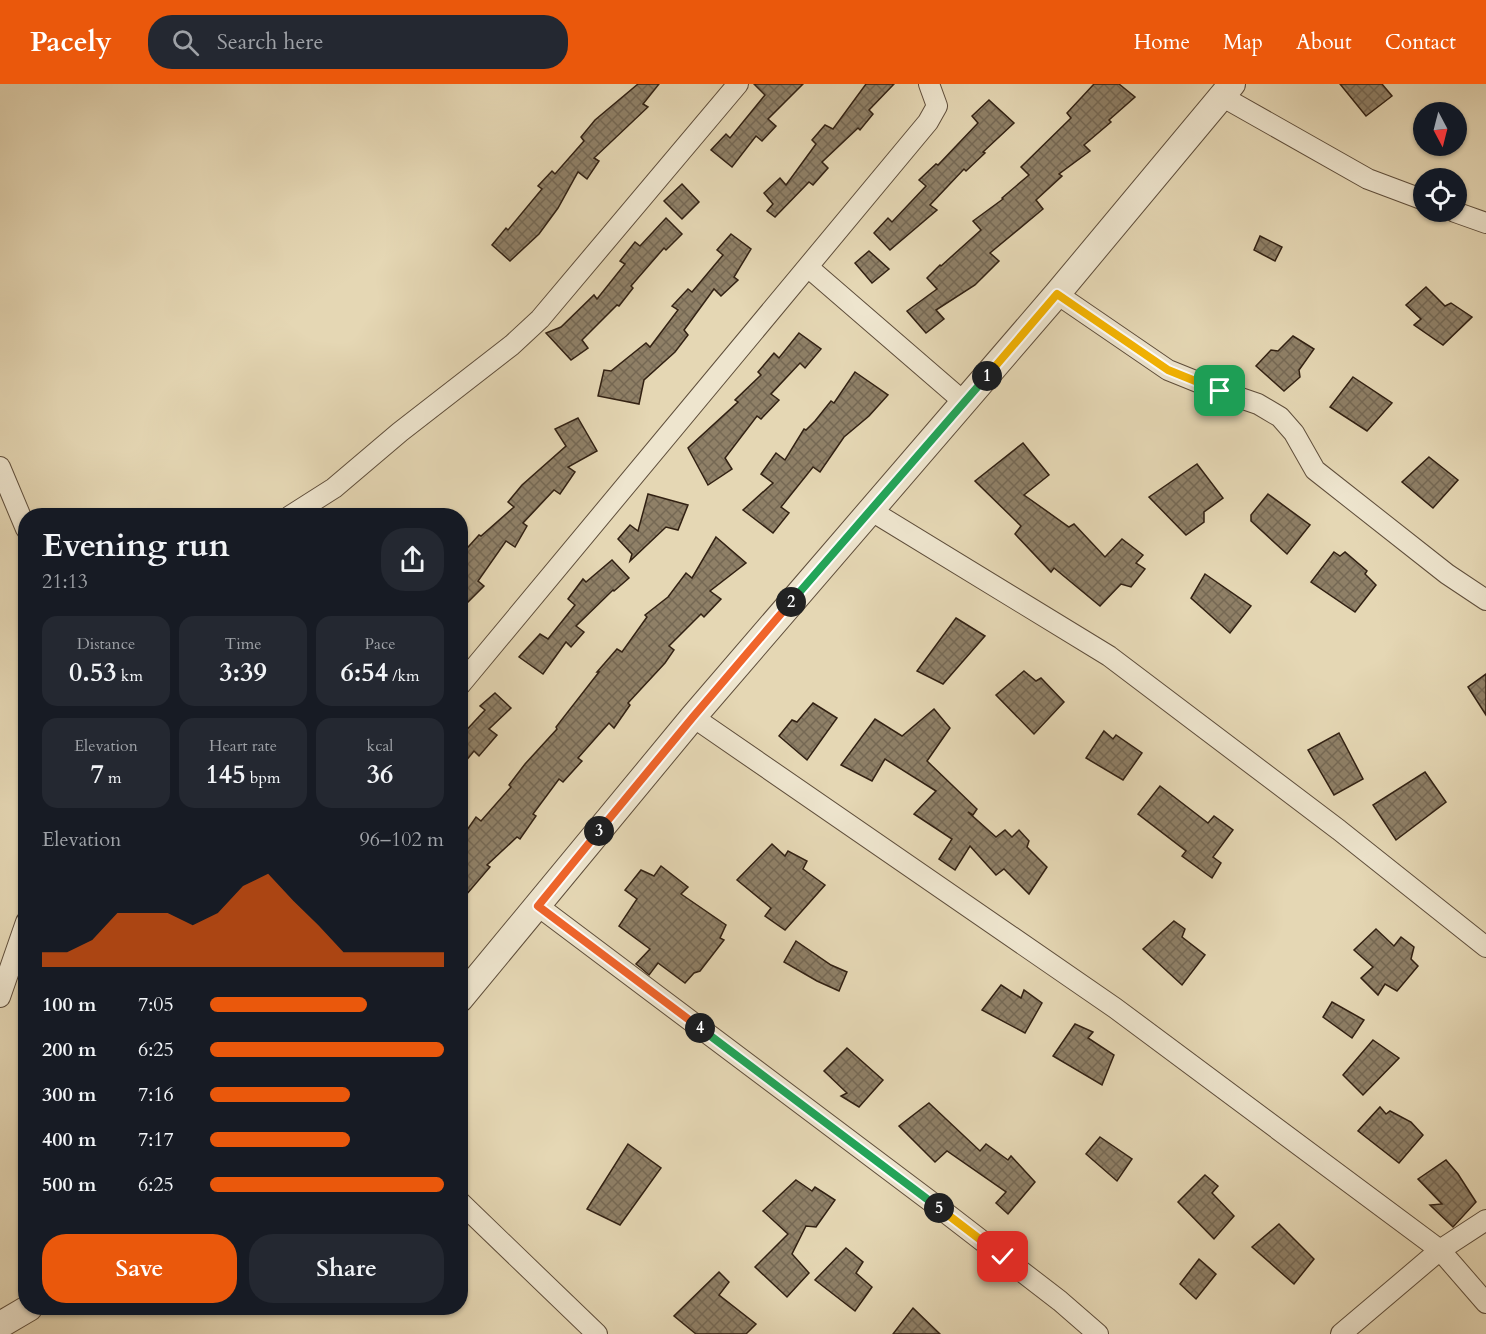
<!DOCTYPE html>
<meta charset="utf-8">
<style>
:root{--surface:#171b24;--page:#242831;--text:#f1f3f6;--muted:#9ea1a6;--accent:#ea580c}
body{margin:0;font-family:Cardo,serif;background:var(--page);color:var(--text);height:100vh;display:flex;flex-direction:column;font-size:22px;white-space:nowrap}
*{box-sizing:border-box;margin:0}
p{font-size:20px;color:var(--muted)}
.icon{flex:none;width:33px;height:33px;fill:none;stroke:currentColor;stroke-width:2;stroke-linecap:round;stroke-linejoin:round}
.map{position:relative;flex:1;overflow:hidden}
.drawer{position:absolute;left:18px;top:424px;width:450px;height:807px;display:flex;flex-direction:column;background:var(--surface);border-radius:24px;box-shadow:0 2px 4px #0004}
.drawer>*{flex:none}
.needle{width:39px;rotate:173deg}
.fabs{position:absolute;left:1413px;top:18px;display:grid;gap:12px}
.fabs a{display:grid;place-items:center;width:54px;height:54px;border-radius:50%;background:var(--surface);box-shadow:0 2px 4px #0004;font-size:30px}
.pin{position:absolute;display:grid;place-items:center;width:51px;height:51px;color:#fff;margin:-26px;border-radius:12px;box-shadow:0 3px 9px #0006}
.km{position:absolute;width:30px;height:30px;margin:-15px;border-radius:50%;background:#222;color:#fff;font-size:16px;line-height:30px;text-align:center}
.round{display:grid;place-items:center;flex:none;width:63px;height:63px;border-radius:24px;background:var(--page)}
.overview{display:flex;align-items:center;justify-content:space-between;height:102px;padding:0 24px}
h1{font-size:33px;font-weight:800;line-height:45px}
.figures{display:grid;grid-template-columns:repeat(3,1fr);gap:9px;height:102px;padding:6px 24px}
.figures div{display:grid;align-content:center;border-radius:15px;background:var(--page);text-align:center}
.figures b{font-size:26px;font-weight:800}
.figures small{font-size:16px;font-weight:400}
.figures p{font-size:16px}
.chart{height:168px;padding:12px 24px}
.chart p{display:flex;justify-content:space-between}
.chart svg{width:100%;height:108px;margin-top:6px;fill:var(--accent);opacity:.7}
.primary-button{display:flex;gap:12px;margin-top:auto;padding:12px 24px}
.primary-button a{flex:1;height:69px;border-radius:24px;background:var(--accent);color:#fff;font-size:24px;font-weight:800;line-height:69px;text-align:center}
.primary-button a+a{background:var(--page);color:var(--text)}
ul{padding:0 24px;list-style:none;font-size:20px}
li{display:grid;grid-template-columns:96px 72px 1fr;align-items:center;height:45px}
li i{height:15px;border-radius:8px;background:var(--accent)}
header{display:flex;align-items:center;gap:36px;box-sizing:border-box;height:84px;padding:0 30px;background:var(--accent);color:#fff}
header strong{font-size:28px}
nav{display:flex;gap:33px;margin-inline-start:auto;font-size:21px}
.search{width:420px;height:54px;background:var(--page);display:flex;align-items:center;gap:15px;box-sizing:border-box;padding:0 21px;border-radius:24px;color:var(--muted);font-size:22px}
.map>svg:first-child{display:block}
</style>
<header>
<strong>Pacely</strong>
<div class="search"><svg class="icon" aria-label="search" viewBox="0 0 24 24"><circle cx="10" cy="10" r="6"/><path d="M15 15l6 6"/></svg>Search here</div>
<nav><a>Home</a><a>Map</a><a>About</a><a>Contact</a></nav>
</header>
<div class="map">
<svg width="1486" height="1250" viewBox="0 0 1486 1250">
<defs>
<pattern id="building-cross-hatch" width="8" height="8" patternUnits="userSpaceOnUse" patternTransform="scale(1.5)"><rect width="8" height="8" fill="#8f8067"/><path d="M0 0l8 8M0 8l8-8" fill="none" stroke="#756854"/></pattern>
</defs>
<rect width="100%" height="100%" fill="#e5d7b4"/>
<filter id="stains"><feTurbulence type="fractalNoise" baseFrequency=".00333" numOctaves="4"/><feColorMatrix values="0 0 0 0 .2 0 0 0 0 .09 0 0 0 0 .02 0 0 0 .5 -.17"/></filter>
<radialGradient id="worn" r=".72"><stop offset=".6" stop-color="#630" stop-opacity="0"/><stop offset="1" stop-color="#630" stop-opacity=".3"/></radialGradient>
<g fill="url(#building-cross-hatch)" stroke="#322113" stroke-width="1.5">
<polygon points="638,0 659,0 643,20 648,23 594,74 599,77 587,95 578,88 558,124 539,150 510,177 492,161 506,144 508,146 542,105 538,102 552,87 555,90 584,57 581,53 595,36"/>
<polygon points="754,0 803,0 768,35 776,42 762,57 756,52 732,83 711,66 726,50 730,54 765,11"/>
<polygon points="866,0 894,0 869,26 873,30 860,46 858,44 822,78 828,84 813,101 809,98 775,133 767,127 773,120 764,109 780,94 786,101 816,60 812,56 825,41 833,45"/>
<polygon points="1094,0 1119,0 1135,13 1109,36 1111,38 1084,61 1090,67 1059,90 1062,92 1036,116 1043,125 990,169 999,177 975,201 936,226 944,235 926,249 907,227 937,205 927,194 940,181 941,182 981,146 973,137 1003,115 1002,114 1029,91 1021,83 1071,34 1067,29"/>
<polygon points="1340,0 1382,0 1392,12 1366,32"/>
<polygon points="989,16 1014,39 983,68 985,69 966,87 964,85 930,121 937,126 890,166 874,149 888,134 892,138 926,102 919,96 936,80 938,81 978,39 972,32"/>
<polygon points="682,100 699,118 682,135 664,117"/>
<polygon points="666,134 682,150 666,166 664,164 631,202 633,204 619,222 617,221 582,256 588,264 571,276 546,249 561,243 594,211 597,215 625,180 620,177 635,158 640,162"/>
<polygon points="731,150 751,165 734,193 738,196 721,212 714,205 684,246 688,251 675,268 644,296 639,320 598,312 604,286 611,287 646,259 650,263 678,226 672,222 688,205 692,208 723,171 717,166"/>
<polygon points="1260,152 1282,163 1275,177 1254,166"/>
<polygon points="869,167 889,185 872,199 855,179"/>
<polygon points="1426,203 1445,222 1451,219 1472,233 1443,261 1414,241 1421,235 1406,221"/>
<polygon points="799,249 821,265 805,284 800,279 771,310 779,316 761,335 757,332 725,374 732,385 708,401 688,364 738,318 735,316 761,291 758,288 774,269 779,274"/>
<polygon points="1293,252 1314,265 1299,286 1300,293 1284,307 1256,282 1271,266 1278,267"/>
<polygon points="855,288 888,311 869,332 844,353 820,388 813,383 781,423 789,429 773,449 743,426 773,399 761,390 776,369 785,376 804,345 806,346 815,337 831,317 834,319"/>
<polygon points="1353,293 1392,319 1367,347 1330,323"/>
<polygon points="578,334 597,367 568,383 575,388 560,410 554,406 523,439 527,442 515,463 506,457 478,497 484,502 460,526 460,472 479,451 481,452 514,423 508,418 522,401 566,362 555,345"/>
<polygon points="1023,359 1049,391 1024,411 1069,443 1074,440 1105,473 1122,455 1143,471 1136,479 1145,485 1131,503 1121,500 1100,522 1054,484 1051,488 1015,450 1021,442 975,397"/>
<polygon points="1429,373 1458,396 1433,424 1402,398"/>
<polygon points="1197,380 1223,414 1204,428 1204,438 1186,451 1149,413"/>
<polygon points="648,410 688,421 678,446 666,443 630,477 632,470 618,455 630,441 638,447"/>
<polygon points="1268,410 1310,441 1287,470 1251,437 1251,431"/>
<polygon points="716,453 746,479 710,507 721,515 704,533 701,530 669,562 674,566 665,579 628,619 630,621 614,644 609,639 578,674 582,677 563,698 559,695 533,730 536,732 520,755 517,753 487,781 490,783 460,818 460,756 476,733 481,737 511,703 509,701 525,680 557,645 556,643 599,588 597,588 617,565 622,568 647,533 645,531 668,513 686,489 692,494"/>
<polygon points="1334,468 1340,472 1345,468 1367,487 1365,490 1376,501 1355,528 1311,498"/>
<polygon points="612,476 629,494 614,507 613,506 576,542 584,548 571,563 566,558 543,590 519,573 540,550 548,555 575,521 568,515 583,495 586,498"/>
<polygon points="1205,490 1251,522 1230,549 1191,514"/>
<polygon points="956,534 985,552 943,600 917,587"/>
<polygon points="1024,587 1036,597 1041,594 1064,618 1034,650 996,611"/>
<polygon points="1486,590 1486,631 1468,603"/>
<polygon points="495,609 511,624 489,645 497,651 479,672 474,667 460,684 460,653 485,626 480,622"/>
<polygon points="813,619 837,634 807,676 779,652 792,636 797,638"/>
<polygon points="934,625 950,644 927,677 977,725 973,731 968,728 996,753 1005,746 1012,753 1019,746 1029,757 1027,763 1047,783 1029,810 1004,785 996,791 970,762 955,786 939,775 952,755 914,730 936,707 885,675 872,697 841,681 875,635 902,652"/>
<polygon points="1104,647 1113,655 1116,651 1142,669 1123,696 1086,674"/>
<polygon points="1339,649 1363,695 1334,711 1308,666"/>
<polygon points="1425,688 1446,718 1396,756 1373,721"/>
<polygon points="1160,702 1208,739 1214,732 1233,746 1213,773 1221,779 1212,794 1182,772 1186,767 1138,730"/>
<polygon points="772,760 785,772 788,767 807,777 803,785 825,801 785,846 765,832 771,824 737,796"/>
<polygon points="661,782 688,803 681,810 726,841 720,854 724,856 700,887 694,889 685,899 658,879 649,891 641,884 636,880 650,865 619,842 637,815 625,806 641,786 654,792"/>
<polygon points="1174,837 1185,845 1182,853 1205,871 1182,901 1143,865"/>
<polygon points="1376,845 1394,862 1401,853 1414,863 1411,875 1418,882 1397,907 1385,900 1378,911 1361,894 1373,883 1354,866"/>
<polygon points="796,857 831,881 847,888 839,907 817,897 784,878"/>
<polygon points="1001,901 1021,914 1024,906 1042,919 1025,949 982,926"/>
<polygon points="1332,918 1364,936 1352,954 1323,933"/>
<polygon points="1075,940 1093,948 1088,954 1114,971 1102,1001 1053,972"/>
<polygon points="1373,956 1399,974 1363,1011 1343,991"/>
<polygon points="847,964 883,996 859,1023 841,1012 847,1009 824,987"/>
<polygon points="929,1019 980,1067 986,1060 1008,1076 1011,1072 1035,1098 1008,1130 996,1119 1006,1108 947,1067 935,1078 899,1042"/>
<polygon points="1380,1023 1386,1030 1390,1027 1411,1038 1423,1051 1399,1079 1358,1047"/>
<polygon points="1100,1053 1132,1075 1117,1097 1086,1070"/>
<polygon points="628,1060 661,1084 620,1141 587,1125"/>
<polygon points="1446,1076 1458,1090 1476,1118 1453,1143 1430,1121 1442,1120 1418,1095"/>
<polygon points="1205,1091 1218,1102 1212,1109 1234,1132 1214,1155 1178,1118"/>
<polygon points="796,1096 812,1107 815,1103 835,1116 816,1143 806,1142 792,1170 809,1189 787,1213 755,1183 788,1150 763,1127"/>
<polygon points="1279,1140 1314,1175 1294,1200 1252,1163"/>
<polygon points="846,1164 863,1178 856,1189 872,1203 855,1227 815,1196"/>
<polygon points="1199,1175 1216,1190 1196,1215 1180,1200"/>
<polygon points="719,1188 729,1198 719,1211 756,1240 746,1250 696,1250 674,1232"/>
<polygon points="913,1224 940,1250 893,1250"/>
</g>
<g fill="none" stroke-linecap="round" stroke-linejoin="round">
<defs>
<g id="minor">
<polyline points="1223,13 1368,95 1424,116"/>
<polyline points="1455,128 1486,139"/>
<polyline points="809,184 964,318"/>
<polyline points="1057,210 1168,286 1220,307 1258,320 1280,333 1294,349 1315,386 1447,490 1486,516"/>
<polyline points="0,383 26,445"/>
<polyline points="870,426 1109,572 1339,746 1486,863"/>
<polyline points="290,432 334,404 400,348 512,261 540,235 738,0"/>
<polyline points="460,601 928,38 937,22 929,0"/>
<polyline points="693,633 1115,924 1440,1166 1486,1219"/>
<polyline points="538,822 946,1129 1060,1217 1098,1250"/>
<polyline points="0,913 26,838"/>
<polyline points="460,1118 597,1250"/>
<polyline points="1341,1250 1440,1166 1486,1136"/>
</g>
<g id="tertiary">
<polyline points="460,915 693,633 1057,210 1232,0"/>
<polyline points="0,1241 29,1224"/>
</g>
</defs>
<use href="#minor" stroke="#5f4e3b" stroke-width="22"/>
<use href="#tertiary" stroke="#5f4e3b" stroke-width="28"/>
<use href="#minor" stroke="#eee5ce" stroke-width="20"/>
<use href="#tertiary" stroke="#eee5ce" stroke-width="26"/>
</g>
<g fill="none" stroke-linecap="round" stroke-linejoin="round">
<defs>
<polyline id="split-1" points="987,292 1057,210 1168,286 1220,307"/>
<polyline id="split-2" points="791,518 987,292"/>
<polyline id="split-3" points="599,747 693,633 791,518"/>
<polyline id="split-4" points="599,747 538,822 700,944"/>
<polyline id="split-5" points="700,944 939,1124"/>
<polyline id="split-6" points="939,1124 1003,1173"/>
</defs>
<use href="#split-1" stroke="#fff" stroke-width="12"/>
<use href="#split-2" stroke="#fff" stroke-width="12"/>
<use href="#split-3" stroke="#fff" stroke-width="12"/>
<use href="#split-4" stroke="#fff" stroke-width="12"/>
<use href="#split-5" stroke="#fff" stroke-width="12"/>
<use href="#split-6" stroke="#fff" stroke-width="12"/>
<use href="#split-1" stroke="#f5b400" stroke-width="8"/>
<use href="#split-2" stroke="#22a559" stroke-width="8"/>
<use href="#split-3" stroke="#f0652b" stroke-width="8"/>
<use href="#split-4" stroke="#f0652b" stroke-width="8"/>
<use href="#split-5" stroke="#22a559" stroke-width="8"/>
<use href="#split-6" stroke="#f5b400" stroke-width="8"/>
</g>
<rect width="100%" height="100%" filter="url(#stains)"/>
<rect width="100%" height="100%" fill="url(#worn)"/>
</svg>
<div class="fabs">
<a><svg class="needle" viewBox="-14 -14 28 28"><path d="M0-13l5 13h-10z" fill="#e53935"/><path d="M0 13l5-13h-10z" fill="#9ea1a6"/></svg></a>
<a><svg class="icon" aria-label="locate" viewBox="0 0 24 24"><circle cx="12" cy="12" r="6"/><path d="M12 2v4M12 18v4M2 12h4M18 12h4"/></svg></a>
</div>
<div class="pin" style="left:1220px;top:307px;background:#1e9e55"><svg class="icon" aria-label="arrive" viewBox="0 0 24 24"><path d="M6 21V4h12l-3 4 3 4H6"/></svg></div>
<div class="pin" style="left:1003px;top:1173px;background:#d93025"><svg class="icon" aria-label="check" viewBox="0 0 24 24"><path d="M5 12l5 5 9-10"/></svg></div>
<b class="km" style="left:987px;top:292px">1</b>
<b class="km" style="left:791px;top:518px">2</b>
<b class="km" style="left:599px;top:747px">3</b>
<b class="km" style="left:700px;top:944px">4</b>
<b class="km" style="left:939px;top:1124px">5</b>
<section class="drawer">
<div class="overview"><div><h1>Evening run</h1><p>21:13</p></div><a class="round"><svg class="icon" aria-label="share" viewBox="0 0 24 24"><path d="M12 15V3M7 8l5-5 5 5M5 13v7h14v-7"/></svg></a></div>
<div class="figures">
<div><p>Distance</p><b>0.53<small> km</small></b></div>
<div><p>Time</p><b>3:39</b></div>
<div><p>Pace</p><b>6:54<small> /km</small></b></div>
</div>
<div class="figures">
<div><p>Elevation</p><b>7<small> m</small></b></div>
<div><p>Heart rate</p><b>145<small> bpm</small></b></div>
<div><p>kcal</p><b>36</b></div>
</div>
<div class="chart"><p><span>Elevation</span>96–102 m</p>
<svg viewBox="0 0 160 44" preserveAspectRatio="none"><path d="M0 44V38L10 38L20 33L30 22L40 22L50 22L60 27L70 22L80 11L90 6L100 17L110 27L120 38L130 38L140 38L150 38L160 38V44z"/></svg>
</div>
<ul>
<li><b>100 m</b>7:05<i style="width:67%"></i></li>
<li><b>200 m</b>6:25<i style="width:100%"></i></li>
<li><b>300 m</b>7:16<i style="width:60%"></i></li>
<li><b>400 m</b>7:17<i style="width:60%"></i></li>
<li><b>500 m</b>6:25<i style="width:100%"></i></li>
</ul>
<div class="primary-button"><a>Save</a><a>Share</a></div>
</section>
</div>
